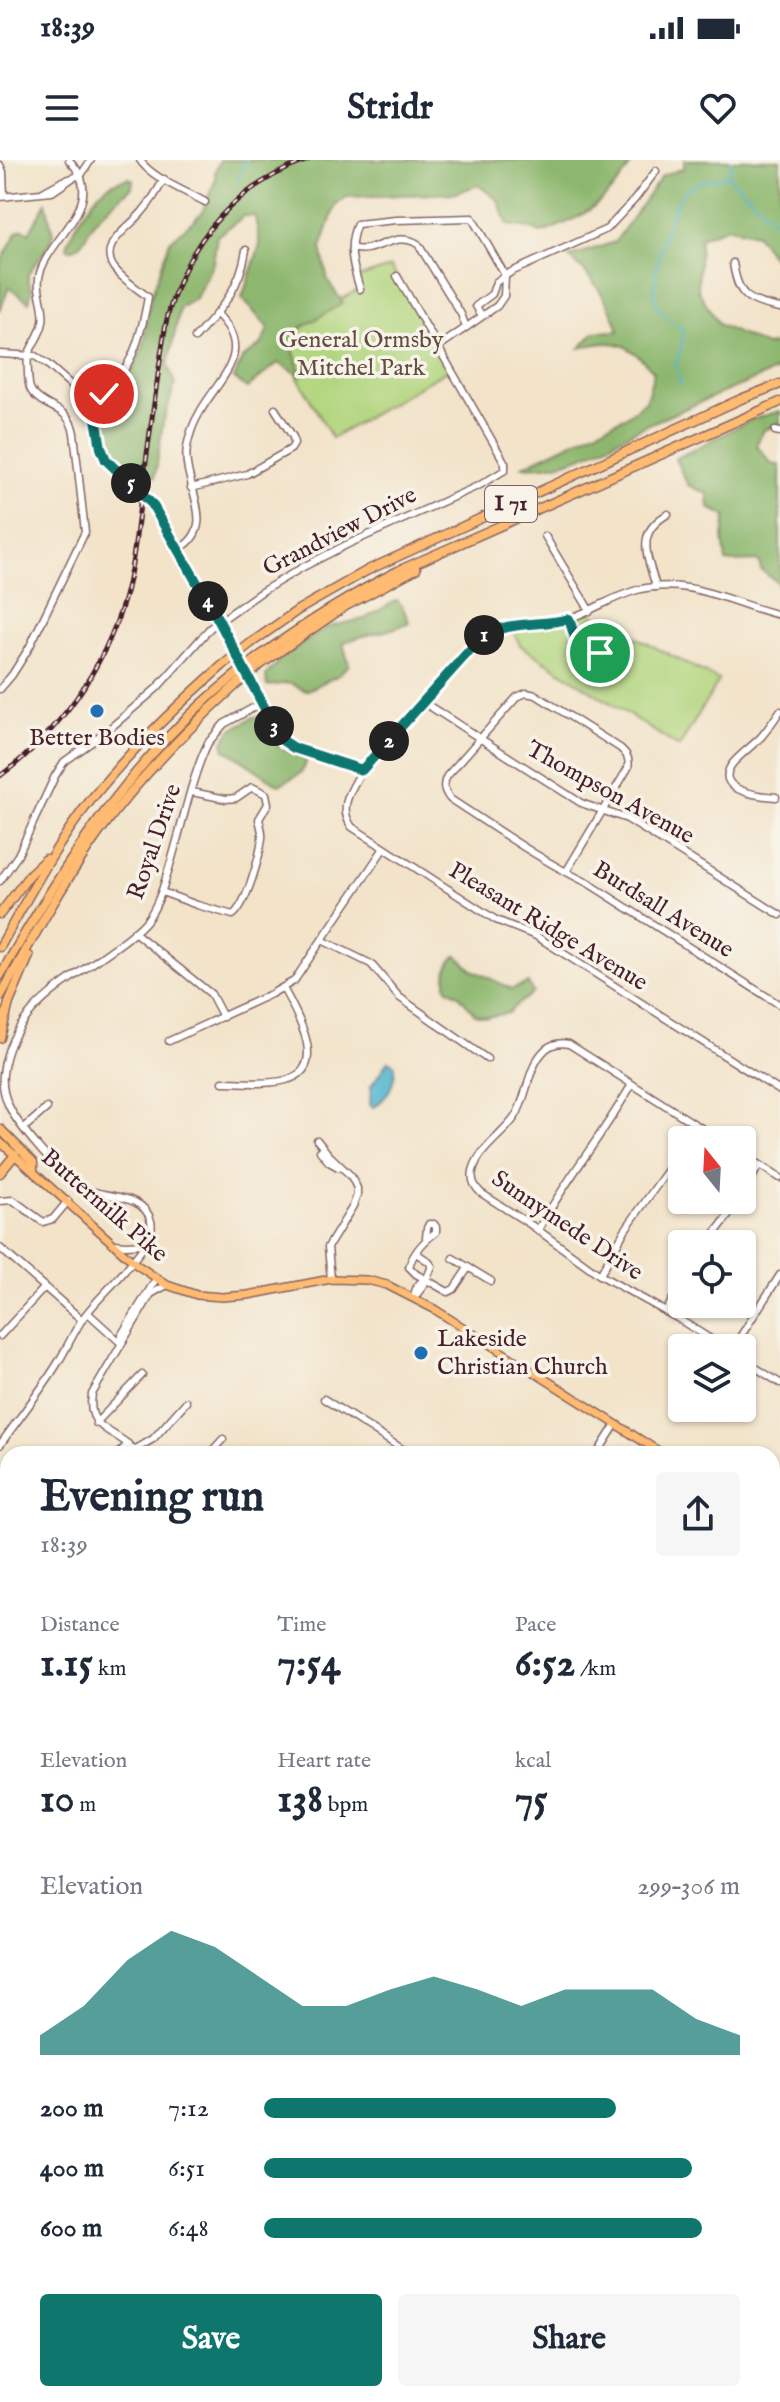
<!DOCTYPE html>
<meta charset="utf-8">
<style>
:root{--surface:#fff;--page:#f6f6f7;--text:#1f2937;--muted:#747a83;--accent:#0f766e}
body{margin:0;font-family:"IM FELL English",serif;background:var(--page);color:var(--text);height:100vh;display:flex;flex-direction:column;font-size:30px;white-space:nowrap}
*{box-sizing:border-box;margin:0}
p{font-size:26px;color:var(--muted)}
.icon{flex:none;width:44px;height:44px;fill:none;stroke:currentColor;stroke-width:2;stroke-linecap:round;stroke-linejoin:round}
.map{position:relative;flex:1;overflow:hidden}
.side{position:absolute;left:0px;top:1286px;width:780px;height:956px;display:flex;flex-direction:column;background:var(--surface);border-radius:24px 24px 0 0;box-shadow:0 2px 6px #0004}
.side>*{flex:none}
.needle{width:52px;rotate:342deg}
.tools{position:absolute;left:668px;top:966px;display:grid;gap:16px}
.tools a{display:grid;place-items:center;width:88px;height:88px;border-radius:8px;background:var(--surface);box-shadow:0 2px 6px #0004;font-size:40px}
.pin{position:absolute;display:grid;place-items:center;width:68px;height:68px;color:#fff;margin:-34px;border:4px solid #fff;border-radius:50%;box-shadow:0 2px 8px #0007}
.km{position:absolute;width:40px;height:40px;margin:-20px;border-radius:50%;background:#222;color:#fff;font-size:22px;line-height:40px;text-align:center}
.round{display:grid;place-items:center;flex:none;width:84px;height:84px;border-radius:8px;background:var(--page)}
.head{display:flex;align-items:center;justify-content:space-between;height:136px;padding:0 40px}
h1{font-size:44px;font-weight:700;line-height:60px}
.stats{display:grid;grid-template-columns:repeat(3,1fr);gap:12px;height:136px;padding:8px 40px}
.stats div{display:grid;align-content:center}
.stats b{font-size:40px;font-weight:700}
.stats small{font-size:22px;font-weight:400}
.stats p{font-size:22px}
.chart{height:224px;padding:16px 40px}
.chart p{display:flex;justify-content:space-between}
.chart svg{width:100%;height:144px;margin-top:8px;fill:var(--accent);opacity:.7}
.button{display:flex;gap:16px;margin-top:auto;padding:16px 40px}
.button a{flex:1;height:92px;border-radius:8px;background:var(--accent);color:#fff;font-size:32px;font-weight:700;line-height:92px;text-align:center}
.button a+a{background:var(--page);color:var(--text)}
ul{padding:0 40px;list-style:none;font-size:26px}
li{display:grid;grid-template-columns:128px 96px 1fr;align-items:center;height:60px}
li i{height:20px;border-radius:10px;background:var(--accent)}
.status{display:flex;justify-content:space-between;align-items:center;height:56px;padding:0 40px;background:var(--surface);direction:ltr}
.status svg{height:22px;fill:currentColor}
header{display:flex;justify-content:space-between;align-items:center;height:104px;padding:0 40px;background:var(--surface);font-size:36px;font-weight:700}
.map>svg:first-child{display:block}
</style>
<div class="status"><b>18:39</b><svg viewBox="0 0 49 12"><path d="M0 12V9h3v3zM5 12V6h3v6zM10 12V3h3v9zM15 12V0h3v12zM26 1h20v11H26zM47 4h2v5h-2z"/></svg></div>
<header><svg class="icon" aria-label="menu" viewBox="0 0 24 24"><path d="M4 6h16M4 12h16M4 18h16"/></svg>Stridr<svg class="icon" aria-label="heart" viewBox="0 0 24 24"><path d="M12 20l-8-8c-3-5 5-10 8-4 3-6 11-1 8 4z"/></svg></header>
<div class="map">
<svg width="780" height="2242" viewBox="0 0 780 2242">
<rect width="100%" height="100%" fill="#f7f3e8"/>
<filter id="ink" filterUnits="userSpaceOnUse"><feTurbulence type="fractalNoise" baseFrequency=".0125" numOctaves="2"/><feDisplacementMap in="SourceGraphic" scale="16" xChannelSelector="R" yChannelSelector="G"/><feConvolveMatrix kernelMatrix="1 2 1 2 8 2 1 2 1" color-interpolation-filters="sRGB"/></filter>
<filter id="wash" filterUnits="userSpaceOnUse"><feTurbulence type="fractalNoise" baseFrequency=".006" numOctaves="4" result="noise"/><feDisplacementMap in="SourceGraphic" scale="32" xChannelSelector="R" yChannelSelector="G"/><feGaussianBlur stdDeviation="1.8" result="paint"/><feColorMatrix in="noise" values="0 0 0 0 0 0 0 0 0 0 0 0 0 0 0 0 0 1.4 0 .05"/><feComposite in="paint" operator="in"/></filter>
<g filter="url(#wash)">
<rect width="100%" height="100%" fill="#f2e3c9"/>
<g fill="#b2d67f" stroke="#7e7a55" stroke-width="2">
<polygon points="391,107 451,208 332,278 275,177 359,129 356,118"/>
<polygon points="590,451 596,457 719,520 679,587 520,485 511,466 548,464"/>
</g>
<g fill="#8db76e" stroke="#6c6b4c" stroke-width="2">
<path d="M220,0H634C609,41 586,57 541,73L530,68L508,65L498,40L478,25L455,33L347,37L336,44L321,88L328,121L343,143L301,168L293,189L301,216L278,203L247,228L234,219L242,199L262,184L268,168L242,138L260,85L255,56H244L217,76L213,103L196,138L180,148L168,205L175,224L163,263L155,317L112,293L98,249L113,238L134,209L144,184L150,140L170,81L202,53L216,19L215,12Z"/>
<path d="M684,0H780V107L756,74L727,67L700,78L698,130L719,165L766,186L780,183V209C736,227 693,245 649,264C608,282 570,311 523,306L625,257L646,241L654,212C628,183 617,177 580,188L595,172L619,171C610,141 593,117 569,97L615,82L662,16L684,8Z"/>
<path d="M129,18L133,20L132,27C120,38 104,49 94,62C86,73 84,87 69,90L67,87C70,71 92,38 105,28C112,22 120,20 129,18Z"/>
<polygon points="46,42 53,74 49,84 28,114 28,120 32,129 29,142 9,127 0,151 0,104 17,72 23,69 29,73"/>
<polygon points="780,251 780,264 764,270 756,285 771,303 780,306 780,431 777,422 761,410 759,401 726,402 723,377 726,356 709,348 708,334 688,325 675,299 753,259"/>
<path d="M397,440L403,448L409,462C387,474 365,473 343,483L349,505L337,516L306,531L290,523L267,526L266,515L282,498L328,467L364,459Z"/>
<path d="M254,557H261L280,587L306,599C306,616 291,617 279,625L225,589L223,582L231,570Z"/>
<path d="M455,796H458L472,810L512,829L528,823L533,833L516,845L508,853L486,857L475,854L460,836L447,828C444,816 447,805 455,796Z"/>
</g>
<path fill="#4eb5cd" stroke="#4c6a7c" stroke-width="2" d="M388,901L395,905C396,921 388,939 373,947L370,945L371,926Z"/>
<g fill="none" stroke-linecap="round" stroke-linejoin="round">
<g stroke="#4eb5cd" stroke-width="2">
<polyline points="729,15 732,0"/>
<polyline points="730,17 780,67"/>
<polyline points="238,20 246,0"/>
<path d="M681,224L676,206L683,179L682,168C672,162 660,153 656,142C648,122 670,42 687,29C697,21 716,18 729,16"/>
</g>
</g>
</g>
<g filter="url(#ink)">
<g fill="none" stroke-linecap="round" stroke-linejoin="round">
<defs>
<g id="minor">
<path d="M140,0C150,17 187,32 205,42"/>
<polyline points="0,5 3,12 4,36"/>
<polyline points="43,32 63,21 81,15 91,0"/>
<polyline points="0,37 52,32 71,19"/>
<path d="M352,88C374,96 395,69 418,84L461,154L466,167"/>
<path d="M733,103C738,137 747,141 780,148"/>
<path d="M360,129C353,107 347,86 357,64L396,60L472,58L505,115L504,136L497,146L438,187"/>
<polyline points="482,156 476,146 492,134 496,122 511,112 607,69 635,39 656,11"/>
<path d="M195,178C221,149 240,129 246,90"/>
<path d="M0,194L35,196L47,204L87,239L95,252L101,288L106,300L152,344L219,461L274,566L282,580L294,588L362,610L477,482C501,460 529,469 558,462C586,455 609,438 637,430C689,416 732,444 780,455"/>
<polyline points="88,240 112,223"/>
<path d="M90,244C130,217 140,183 148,137C137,128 122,119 114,108C97,84 131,67 143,51C151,42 158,30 164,19"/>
<polyline points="775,271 780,272"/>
<polyline points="191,328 247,314 291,289 294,284 293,277 275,249"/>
<polyline points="545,376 590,451"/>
<path d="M179,389C221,366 181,324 187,287C189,276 194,262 200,252C219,218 256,192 217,154"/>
<path d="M656,427C648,397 634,373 668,354"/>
<polyline points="569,459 579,490 600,493"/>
<polyline points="579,490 580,506 584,514"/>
<path d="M0,529L12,515L29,488L85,372L74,273C68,244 46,251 32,232C28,227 29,221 28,215C28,209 27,202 28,196C32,184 41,175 43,162C46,146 35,130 40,113C51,75 110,42 69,0"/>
<polyline points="423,542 581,643 627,659 780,755"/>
<path d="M362,610C352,629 337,647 352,667L496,760L536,776L780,931"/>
<path d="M776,637C761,636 711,631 733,603C741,594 752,586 761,577C768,569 774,560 780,551"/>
<path d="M566,712L628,608C630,599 627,594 620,588L536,535L526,533L517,537L447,616C442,625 444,631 450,639C495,668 540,700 588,723L780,845"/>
<polyline points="0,721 18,695 55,616 64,602 108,570 157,528 210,468 261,432 303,407 346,385 480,325 505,310 505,303 397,116"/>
<path d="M162,732L197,745L233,755C247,744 260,696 262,678C263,671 260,665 259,659L268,644L266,634L252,627L236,638L226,639L192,632"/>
<polyline points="134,772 211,834 223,857"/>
<polyline points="322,780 371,804 399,837 487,899"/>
<polyline points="169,881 271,834 294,821 384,688"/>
<path d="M223,922C243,922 267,925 286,920C331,909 295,851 283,828"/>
<polyline points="24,968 47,948"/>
<polyline points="317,980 329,995 351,1016 357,1028 357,1035 353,1046 328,1087 331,1119"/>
<polyline points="687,980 695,965"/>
<path d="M720,980L569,884C560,882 553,883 546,889C527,906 528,937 515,957C503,975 478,989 473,1011C471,1021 475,1027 481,1033L531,1065L600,1115L677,1158L725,1188"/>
<polyline points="320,991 329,1002 338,1007"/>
<polyline points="742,994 780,1018"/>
<polyline points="742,1036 759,1005"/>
<polyline points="0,1041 13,1040 43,1062 53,1059 68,1041"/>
<path d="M538,1070C566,1019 603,975 632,924"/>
<path d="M426,1078L427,1068L429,1064H434L436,1067V1072C424,1081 413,1092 409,1107L416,1114L448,1132L454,1129L468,1108"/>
<polyline points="114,1084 126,1085 145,1084"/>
<polyline points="707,1084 740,1040"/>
<polyline points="0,1088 82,1160"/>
<polyline points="453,1098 491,1121"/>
<polyline points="600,1115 625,1070 682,990"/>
<polyline points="414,1138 424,1125 432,1106 428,1101 416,1093"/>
<path d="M414,1138C415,1129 417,1123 426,1119"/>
<polyline points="666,1152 682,1121"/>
<polyline points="88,1153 121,1183"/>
<polyline points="0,1176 44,1128"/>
<polyline points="121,1182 122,1174 156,1119"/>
<polyline points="733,1188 780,1115"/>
<polyline points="742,1199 780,1223"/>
<polyline points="324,1239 410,1294"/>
<polyline points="96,1263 142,1215"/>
<path d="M0,1285C19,1258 39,1233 56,1206C66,1190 73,1173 83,1158C97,1139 116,1123 131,1103C139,1092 155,1077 151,1061C142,1030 101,1040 79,1026C60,1015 16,964 8,944C4,935 2,924 3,914C10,851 63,825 110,791C123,782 137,772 147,760C159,744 164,724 170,705C182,667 191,618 208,583L224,564L262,543"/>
<polyline points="134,1290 153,1279 186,1242"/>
<polyline points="118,1294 128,1284"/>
<path d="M136,1294C120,1268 85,1274 92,1234L151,1134L167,1125"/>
<polyline points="209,1294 223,1279"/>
<polyline points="597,1294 616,1264"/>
<polyline points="0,1401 8,1388"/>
<polyline points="0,1452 8,1449"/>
<polyline points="772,1525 780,1530"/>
<polyline points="0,1532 8,1539"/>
<polyline points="772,1699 780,1704"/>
<polyline points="0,1700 8,1706"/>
<polyline points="0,1835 8,1841"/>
<polyline points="0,1892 8,1895"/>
<polyline points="772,1932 780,1920"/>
<polyline points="0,2006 8,2007"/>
<polyline points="772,2009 780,2014"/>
<polyline points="772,2076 780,2081"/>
<polyline points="0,2098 8,2082"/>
<polyline points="772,2140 780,2145"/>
<polyline points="0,2212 8,2214"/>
<polyline points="481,2234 487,2242"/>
<polyline points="606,2234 619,2242"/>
</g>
<g id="major">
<polyline points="0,982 137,1105 167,1125 197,1135 222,1137 248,1135 331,1119 367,1120 387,1125 434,1149 663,1294"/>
<polyline points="772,1361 780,1366"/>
<polyline points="772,1731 780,1722"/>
<polyline points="772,1876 780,1881"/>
<polyline points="306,2242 313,2234"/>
</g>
<g id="highway">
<polyline points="251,483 298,450 368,410 741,239 780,224"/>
<path d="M257,498C303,465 350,435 400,410L780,242"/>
<polyline points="260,505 344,447 416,409"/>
<polyline points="0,754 31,713 46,699"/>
<path d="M0,787C28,737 55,686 90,641C130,590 175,547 223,505"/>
<path d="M0,816C63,706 131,599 232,518"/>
<path d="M0,837C29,785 57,733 91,684C131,626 182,574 235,526"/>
<polyline points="0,878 9,843 29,796"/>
<polyline points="0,969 33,1002 33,1010"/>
<polyline points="0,1013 15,995"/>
<polyline points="259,2234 264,2242"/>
<polyline points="320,2234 322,2241"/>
<polyline points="337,2234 339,2242"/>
<polyline points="94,2242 110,2234"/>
<polyline points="165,2242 168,2234"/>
<polyline points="773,2242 780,2235"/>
</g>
</defs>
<use href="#minor" stroke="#856462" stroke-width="9"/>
<use href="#major" stroke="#856462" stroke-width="10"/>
<use href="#highway" stroke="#856462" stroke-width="11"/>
<use href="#minor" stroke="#fff" stroke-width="6"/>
<use href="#major" stroke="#ffbb71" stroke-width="7"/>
<use href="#highway" stroke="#ffbb71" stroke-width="8"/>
<defs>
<path id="rail" d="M0,616C59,573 103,510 124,440C133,408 136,376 140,344C149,283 156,223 166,163C185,84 231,28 308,0"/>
</defs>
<use href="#rail" stroke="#4a1f2b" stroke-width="5"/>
<use href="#rail" stroke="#f7f3e8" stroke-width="2" stroke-dasharray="6" stroke-linecap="butt"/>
<defs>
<g id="highway-bridge">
<polyline points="223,505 251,483"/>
<polyline points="232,518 257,498"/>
<polyline points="235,526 260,505"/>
</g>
</defs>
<use href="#highway-bridge" stroke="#856462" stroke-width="11" stroke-linecap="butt"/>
<use href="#highway-bridge" stroke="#ffbb71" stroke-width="8"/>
</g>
</g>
<g fill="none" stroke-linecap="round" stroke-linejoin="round" filter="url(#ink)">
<defs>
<path id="route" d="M104,234L90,244L95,252L101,288L106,300L152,344L219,461L274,566L282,580L294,588L362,610L477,482C501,459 538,467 569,459L579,490L600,493"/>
</defs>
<use href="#route" stroke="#fff" stroke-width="16"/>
<use href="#route" stroke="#0f766e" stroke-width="10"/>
</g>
<g fill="#1f6fb2" stroke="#f7f3e8" stroke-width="3">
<circle cx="97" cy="551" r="8"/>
<circle cx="421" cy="1193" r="8"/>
</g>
<g text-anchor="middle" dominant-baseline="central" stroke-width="7" stroke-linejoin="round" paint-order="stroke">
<rect fill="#f7f3e8" stroke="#7e5f64" stroke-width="2" x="485" y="326" width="52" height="36" rx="6"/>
<g font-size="22" font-weight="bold" fill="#4a1f2b">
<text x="511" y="344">I 71</text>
</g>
<g font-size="24" fill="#644d40" stroke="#f7f3e8">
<text x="361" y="180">General Ormsby<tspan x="361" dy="28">Mitchel Park</tspan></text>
</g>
<g font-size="24" fill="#4a1f2b" stroke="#f7f3e8">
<text transform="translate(340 372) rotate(-27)">Grandview Drive</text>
<text transform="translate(610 633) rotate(29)">Thompson Avenue</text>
<text transform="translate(155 682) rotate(-71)">Royal Drive</text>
<text transform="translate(663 750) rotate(32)">Burdsall Avenue</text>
<text transform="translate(548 767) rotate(31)">Pleasant Ridge Avenue</text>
<text transform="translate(104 1046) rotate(41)">Buttermilk Pike</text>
<text transform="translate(567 1066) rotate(34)">Sunnymede Drive</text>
</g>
<g font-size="24" fill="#4a1f2b" stroke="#f7f3e8">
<text x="97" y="578">Better Bodies</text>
<text x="437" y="1179" text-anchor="start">Lakeside<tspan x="437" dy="28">Christian Church</tspan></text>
</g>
</g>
</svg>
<div class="tools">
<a><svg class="needle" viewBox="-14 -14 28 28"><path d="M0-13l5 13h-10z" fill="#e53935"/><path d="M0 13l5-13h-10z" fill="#747a83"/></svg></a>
<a><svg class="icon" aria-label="locate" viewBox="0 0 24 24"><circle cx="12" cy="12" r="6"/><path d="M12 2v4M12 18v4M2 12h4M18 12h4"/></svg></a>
<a><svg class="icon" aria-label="layers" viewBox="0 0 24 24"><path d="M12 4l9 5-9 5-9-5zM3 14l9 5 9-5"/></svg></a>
</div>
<div class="pin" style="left:600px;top:493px;background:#1e9e55"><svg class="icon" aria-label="arrive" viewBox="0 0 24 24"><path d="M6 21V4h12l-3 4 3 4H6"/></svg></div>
<div class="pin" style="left:104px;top:234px;background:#d93025"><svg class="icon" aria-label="check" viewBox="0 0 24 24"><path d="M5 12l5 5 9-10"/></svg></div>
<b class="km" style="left:484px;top:475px">1</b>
<b class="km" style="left:389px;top:581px">2</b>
<b class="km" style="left:274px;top:566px">3</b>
<b class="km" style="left:208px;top:441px">4</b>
<b class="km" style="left:131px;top:323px">5</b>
<section class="side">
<div class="head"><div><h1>Evening run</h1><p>18:39</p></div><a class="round"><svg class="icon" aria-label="share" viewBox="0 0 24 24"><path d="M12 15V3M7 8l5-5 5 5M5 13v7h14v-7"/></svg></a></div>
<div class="stats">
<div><p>Distance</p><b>1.15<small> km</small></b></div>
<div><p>Time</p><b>7:54</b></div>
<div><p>Pace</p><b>6:52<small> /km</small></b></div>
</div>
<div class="stats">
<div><p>Elevation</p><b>10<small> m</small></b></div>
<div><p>Heart rate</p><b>138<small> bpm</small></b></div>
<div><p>kcal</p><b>75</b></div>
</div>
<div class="chart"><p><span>Elevation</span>299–306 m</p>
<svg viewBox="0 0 160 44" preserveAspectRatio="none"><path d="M0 44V38L10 29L20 15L30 6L40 11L50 20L60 29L70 29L80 24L90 20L100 24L110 29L120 24L130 24L140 24L150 33L160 38V44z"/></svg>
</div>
<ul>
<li><b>200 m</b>7:12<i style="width:74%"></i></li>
<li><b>400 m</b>6:51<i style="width:90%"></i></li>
<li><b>600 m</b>6:48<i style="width:92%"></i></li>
</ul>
<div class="button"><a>Save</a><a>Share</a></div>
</section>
</div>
